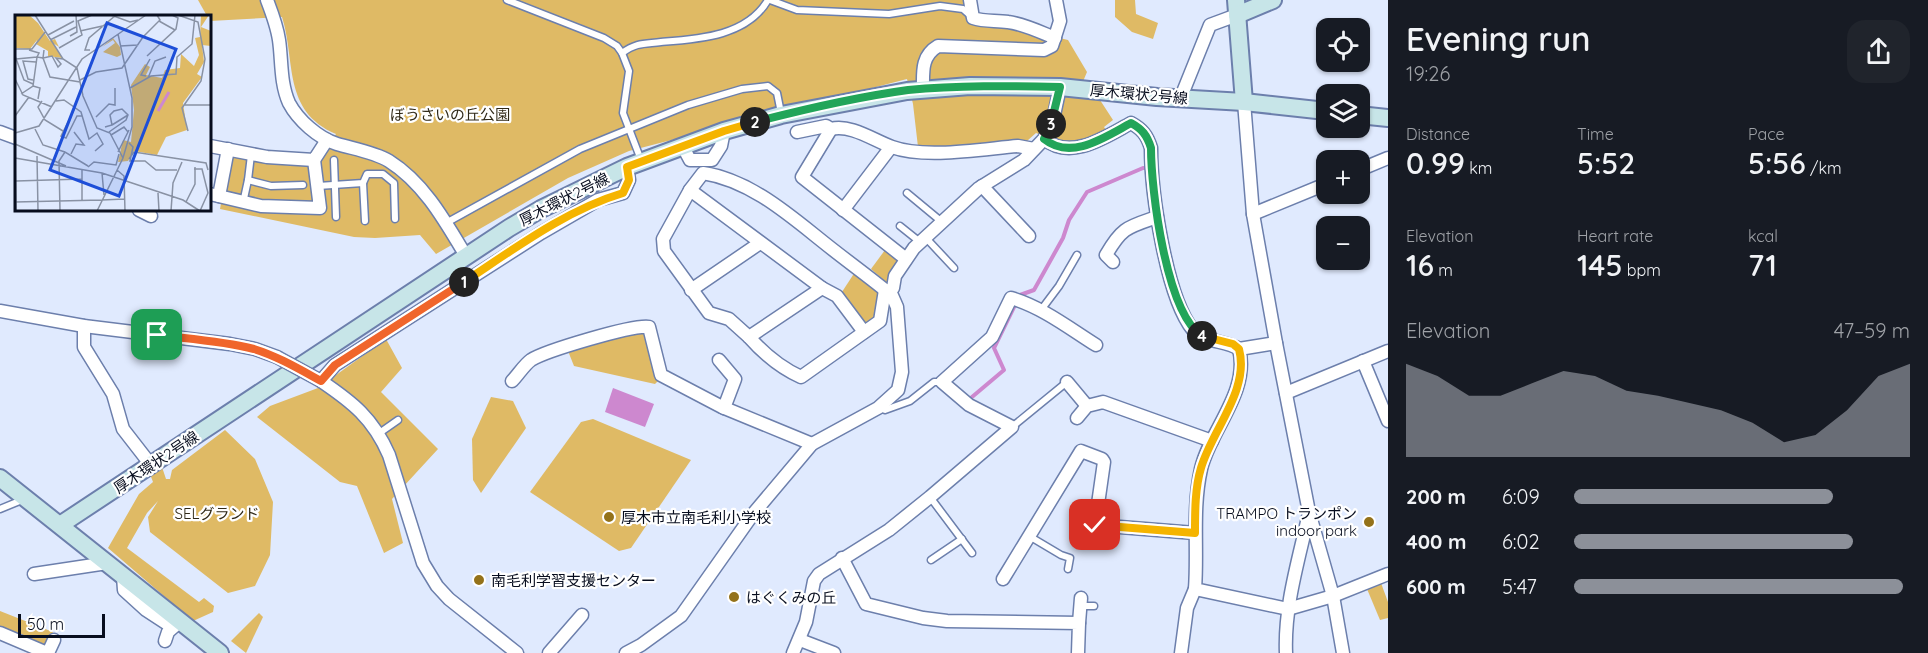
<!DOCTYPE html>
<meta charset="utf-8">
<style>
:root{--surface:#171b24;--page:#20242c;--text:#f1f3f6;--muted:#9ea1a6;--accent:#8c9099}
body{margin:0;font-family:Quicksand,"Noto Sans JP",sans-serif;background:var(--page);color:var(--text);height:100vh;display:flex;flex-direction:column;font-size:22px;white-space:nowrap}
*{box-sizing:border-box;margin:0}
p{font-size:20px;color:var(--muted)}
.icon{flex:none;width:33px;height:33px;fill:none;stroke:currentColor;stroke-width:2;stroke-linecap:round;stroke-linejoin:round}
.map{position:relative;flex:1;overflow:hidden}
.details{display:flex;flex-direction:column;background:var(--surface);width:540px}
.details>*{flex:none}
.controls{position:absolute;left:1316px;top:18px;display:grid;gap:12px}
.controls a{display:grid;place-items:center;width:54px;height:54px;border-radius:12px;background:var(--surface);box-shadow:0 2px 4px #0004;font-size:30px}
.scale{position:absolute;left:18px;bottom:15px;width:87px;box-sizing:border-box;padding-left:6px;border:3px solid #070d1e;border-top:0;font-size:16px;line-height:21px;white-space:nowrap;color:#070d1e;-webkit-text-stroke:4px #fff;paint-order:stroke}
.pin{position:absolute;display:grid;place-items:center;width:51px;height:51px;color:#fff;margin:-26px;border-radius:12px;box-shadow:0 3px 9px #0006}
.km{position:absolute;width:30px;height:30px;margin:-15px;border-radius:50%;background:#222;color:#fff;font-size:16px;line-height:30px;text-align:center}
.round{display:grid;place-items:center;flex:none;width:63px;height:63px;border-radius:18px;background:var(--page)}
.head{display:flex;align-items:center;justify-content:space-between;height:102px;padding:0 18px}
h1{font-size:33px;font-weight:600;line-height:45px}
.metrics{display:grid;grid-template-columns:repeat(3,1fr);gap:9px;height:102px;padding:6px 18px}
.metrics div{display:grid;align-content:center}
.metrics b{font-size:30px;font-weight:600}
.metrics small{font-size:16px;font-weight:400}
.metrics p{font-size:16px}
.chart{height:168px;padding:12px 18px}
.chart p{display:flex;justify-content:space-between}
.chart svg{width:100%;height:108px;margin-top:6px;fill:var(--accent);opacity:.7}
ul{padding:0 18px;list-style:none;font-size:20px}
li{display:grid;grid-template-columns:96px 72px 1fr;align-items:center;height:45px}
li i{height:15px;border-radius:8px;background:var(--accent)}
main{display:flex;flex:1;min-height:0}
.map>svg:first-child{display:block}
</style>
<main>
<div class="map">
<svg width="1388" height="653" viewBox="0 0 1388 653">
<rect width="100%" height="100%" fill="#e0eafe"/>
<g fill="#dfba65">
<path d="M198,0H964L970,17L1068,40L1087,72L1076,98L1100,100L1113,120L1104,127L1106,130C1073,146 1069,146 1036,133L1027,141C990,143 955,147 918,147L913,104L907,79L629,151L568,178L436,254L420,235L375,238L354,237L220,209L230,153L320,158L336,134C282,111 296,61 282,17L210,21V16H207Z"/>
<polygon points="1115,0 1135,0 1136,14 1158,23 1153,39 1132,32 1115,17"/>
<polygon points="885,250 896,259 897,264 890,284 887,283 871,269"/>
<polygon points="855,272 879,292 875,319 866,325 840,295"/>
<polygon points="643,329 659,380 655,384 574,366 568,351"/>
<polygon points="386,339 402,368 381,392 438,449 392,499 403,543 384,553 357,486 340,482 257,417 270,406 318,388"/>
<polygon points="491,397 513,401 526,428 481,493 473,480 472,439"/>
<polygon points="593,419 691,460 631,548 619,551 530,492 581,422"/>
<polygon points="225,430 255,459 273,502 270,555 255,586 228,593 150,532 148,517 158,501 147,513 127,548 199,602 204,598 214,606 213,612 193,621 108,548 139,494 153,482 150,474 162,467 166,479 170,479 172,470"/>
<polygon points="1381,583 1388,602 1388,618 1380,620 1367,589"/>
<polygon points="0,611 53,632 46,648 0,630"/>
<polygon points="259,613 263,617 246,653 231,641"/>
</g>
<polygon fill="#cd88cf" points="613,388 654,404 645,427 605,412"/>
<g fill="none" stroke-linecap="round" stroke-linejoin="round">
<polyline stroke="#cd88cf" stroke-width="4" points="972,397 1004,370 994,348 1020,295 1034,290 1063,238 1069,220 1087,192 1143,168 1147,168"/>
<defs>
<g id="lane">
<polyline points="507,0 604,38 617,46 622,53 629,71 623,113 641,160"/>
<polyline points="770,0 797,10 889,14 940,6 963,9 971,16"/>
<path d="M622,53C637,42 645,44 661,42C700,39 747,36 768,0"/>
<polyline points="251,155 248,180 271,186 303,185"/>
<polyline points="334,160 336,217"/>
<polyline points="363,183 365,221"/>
<polyline points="318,186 363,183 367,174 383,174 394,183 395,219"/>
<polyline points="907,193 942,222"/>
<polyline points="243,203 248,180"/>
<polyline points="446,223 580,149 688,105 742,89 768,86 777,93 781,113"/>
<polyline points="900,226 920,242"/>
<polyline points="926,238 954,268"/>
<polyline points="1041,310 1059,286 1077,255"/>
<polyline points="879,408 885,410 910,401 934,382 942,382"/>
<polyline points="1012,427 1067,382"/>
<polyline points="378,434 398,420"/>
<polyline points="930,497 972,553"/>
<polyline points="0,509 22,500"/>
<polyline points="1029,536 1061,555 1070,558 1068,569"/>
<polyline points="931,560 962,539"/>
<polyline points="1081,606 1094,606"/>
</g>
<g id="street">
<path d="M267,0C272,13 277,26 279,40C282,60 280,83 289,103C298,120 318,138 337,144C354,149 374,152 389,161C424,183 445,221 466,256"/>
<path d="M970,0L973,18C985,22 996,20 1008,22C1024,24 1040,32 1055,38"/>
<path d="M923,89C923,72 921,56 938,46L1044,50L1052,46L1060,21L1056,0"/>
<polyline points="1181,97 1210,25 1237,15"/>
<polyline points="1244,102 1253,214 1276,343 1309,512 1333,596 1343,653"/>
<polyline points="831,129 802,177 906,259"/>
<polyline points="0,132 16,138"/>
<path d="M797,132L826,126L831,129C851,124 873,140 892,147C925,159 982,149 1018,146L1034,149"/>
<path d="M1044,139C1071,161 1105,137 1131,123C1142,129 1147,135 1151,148C1151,191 1166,297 1193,330C1204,343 1226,340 1239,349L1276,343"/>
<polyline points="210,146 267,157 314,160 327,140"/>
<polyline points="683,147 690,160 712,160 721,146 724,131"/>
<polyline points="1359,170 1388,158"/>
<polyline points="982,186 1029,236"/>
<polyline points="690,190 822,288"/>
<polyline points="210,194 261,206 320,208 314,160"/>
<polyline points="219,196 228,149"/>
<polyline points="139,210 151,216"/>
<polyline points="843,210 891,147"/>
<polyline points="1253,214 1326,184"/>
<path d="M1113,262L1106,255C1122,227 1128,227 1157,217"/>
<polyline points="691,290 760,243"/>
<polyline points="0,311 84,326 230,344 255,349 277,357"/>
<polyline points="84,326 84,347 113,394 123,429 151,465"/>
<path d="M864,332L837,296L822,288L749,337L729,319L709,313L664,251L663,239L690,190L703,173C749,180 787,213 822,241C843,258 864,273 885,290L890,291"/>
<path d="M749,337C764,354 781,368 801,377L880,321L885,290"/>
<path d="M1239,349C1250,392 1210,430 1201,469C1192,509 1198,549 1195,589L1288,609L1333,596L1388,574"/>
<polyline points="719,360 735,379 724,408"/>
<polyline points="1363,361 1388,421"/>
<path d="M512,381C518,375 524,365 531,360C545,351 634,324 649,327L661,375L722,407L812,444"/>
<polyline points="1067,382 1087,406"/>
<polyline points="1286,393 1388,351"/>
<polyline points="1077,418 1087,406 1103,402 1212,441"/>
<polyline points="842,558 866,604 923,618 947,621 1079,623 1078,653"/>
<polyline points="34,574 107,563"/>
<polyline points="123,576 124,590 146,610 172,627"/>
<polyline points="1003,579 1081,451 1102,459 1104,462 1095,525 1195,533"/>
<polyline points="1079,623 1081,598"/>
<polyline points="0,633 47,653"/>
<polyline points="800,640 834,653"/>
<polyline points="165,641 168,632 177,624"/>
<polyline points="48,653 54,640"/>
<path d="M517,653L449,599L437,586L423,563L389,455C373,418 352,402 321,381L335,365L541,233L598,200L623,193L629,180L627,167"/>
<polyline points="549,653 582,615"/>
<polyline points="626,653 641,645 681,616 753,514 812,444 878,408 898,390 902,372 897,307 890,291 893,288 895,276 914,248 979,188 1024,160 1044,139 1053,120 1060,87"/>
<path d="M793,653L806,622L814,581L819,574L889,530L930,497L1012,427L969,405L942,382L992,337L1011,298C1042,307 1069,328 1096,345"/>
<polyline points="1181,653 1187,608 1195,589"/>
<path d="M1286,653C1284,606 1299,559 1309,513"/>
</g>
<g id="secondary">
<polyline points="1236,0 1244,102"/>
<polyline points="1237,15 1273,0"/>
<polyline points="1359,115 1388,118"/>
<polyline points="0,478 220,653"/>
<polyline points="60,525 509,228 541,209 627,167 724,131 781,115 907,91 970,86 1060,87 1157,97 1244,102 1326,111"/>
</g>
</defs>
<use href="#lane" stroke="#6c7fac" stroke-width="9"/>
<use href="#street" stroke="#6c7fac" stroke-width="15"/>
<use href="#secondary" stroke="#6c7fac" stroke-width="20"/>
<use href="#lane" stroke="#fff" stroke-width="6"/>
<use href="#street" stroke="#fff" stroke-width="12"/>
<use href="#secondary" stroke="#c7e5e8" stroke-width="16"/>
<defs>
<polyline id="street-bridge" points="277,357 321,381"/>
</defs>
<use href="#street-bridge" stroke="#6c7fac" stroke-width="15" stroke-linecap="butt"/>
<use href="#street-bridge" stroke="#fff" stroke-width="12"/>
</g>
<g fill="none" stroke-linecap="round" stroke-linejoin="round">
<defs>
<path id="split-1" d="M157,335C189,339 222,341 254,349C277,356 299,369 321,381L335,365L464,282"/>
<path id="split-2" d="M464,282C514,249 566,210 623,193L629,180L627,167L724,131L755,122"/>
<path id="split-3" d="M755,122C805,109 857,97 908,90C958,85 1009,86 1060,87L1051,124"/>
<path id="split-4" d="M1051,124L1044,139C1071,161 1105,137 1131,123C1142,129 1147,135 1151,148C1151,189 1166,313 1202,336"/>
<path id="split-5" d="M1095,525L1195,533C1195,511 1195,488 1201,468C1212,430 1250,390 1239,349L1233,344L1202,336"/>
</defs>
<use href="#split-1" stroke="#fff" stroke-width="12"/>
<use href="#split-2" stroke="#fff" stroke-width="12"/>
<use href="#split-3" stroke="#fff" stroke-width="12"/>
<use href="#split-4" stroke="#fff" stroke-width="12"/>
<use href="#split-5" stroke="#fff" stroke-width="12"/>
<use href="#split-1" stroke="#f0652b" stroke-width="8"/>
<use href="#split-2" stroke="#f5b400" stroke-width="8"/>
<use href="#split-3" stroke="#22a559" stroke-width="8"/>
<use href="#split-4" stroke="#22a559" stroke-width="8"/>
<use href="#split-5" stroke="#f5b400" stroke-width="8"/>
</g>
<g fill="#94721a" stroke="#fff" stroke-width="2">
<circle cx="609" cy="517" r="6"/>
<circle cx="1369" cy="522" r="6"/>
<circle cx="479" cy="580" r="6"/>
<circle cx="734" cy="597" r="6"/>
</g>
<g text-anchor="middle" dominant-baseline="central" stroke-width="4.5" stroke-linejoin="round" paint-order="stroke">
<g font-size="15" fill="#070d1e" stroke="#fff">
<text transform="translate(1139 94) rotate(5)">厚木環状2号線</text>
<text transform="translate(564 199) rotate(-27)">厚木環状2号線</text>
<text transform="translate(156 462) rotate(-34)">厚木環状2号線</text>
</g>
<g font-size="15" fill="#302917" stroke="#fff">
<text x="450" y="114">ぼうさいの丘公園</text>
<text x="217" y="513">SELグランド</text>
</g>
<g font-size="15" fill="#070d1e" stroke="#fff" text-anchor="start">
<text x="1357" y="513" text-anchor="end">TRAMPO トランポン<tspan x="1357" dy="17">indoor park</tspan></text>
<text x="621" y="517">厚木市立南毛利小学校</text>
<text x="491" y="580">南毛利学習支援センター</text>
<text x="746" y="597">はぐくみの丘</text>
</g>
</g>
<g transform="translate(15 15)">
<rect width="196" height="196" fill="#e0eafe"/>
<path d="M0,0H14L23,8L35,26L40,24L44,32L38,28L47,43L33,41V36L21,29L22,25L15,34L0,33ZM186,0H194L186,12L196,16V31L187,30L189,47L182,59L187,62L168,88L172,115L151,122L142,140L119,136L113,146L103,147L108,125L116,127L119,95L116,70L130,49L135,52L131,60L147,63L150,55L165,53L166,39L179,51L184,40L180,23L185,22ZM98,23L105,32L106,40L102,42L88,37L100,28L98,25L87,32Z" fill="#dfba65"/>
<path fill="none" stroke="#cd88cf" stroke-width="3" d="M143,96L154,77"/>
<path fill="none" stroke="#8992a4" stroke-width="1.5" d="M20,0L48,44L62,53L68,81L82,113L95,118L108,143M96,0L115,7L123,5M163,0L183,7L190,44L186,66L167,93L173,116M144,6L160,15M65,16L92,10M33,20L59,6M55,21L62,17L61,0M35,25L61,12M105,31L123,30M44,33L67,20L63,6L77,0M0,34H17L31,16M29,35L28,43L37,41L43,52L46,49L41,43L48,44M75,35H70L74,23L101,0M0,41L9,65L18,69M132,41L161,14L163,3L157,0M1,44L22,42L24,38L14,35M131,61L126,60L135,44M133,63L140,46L151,42M0,64L8,80L37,92M18,65L13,64L8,46L21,47M65,65L81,57L107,53L128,22L145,5L142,0M18,71L25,73L23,84M115,73L136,61L161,59L162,42L177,29L180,0M6,79L18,71L22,42L28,43L35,62L65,67M27,86L23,92L30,105L48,116M41,86L49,85L66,97L74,124L82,118L88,129L80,136M169,90H197M60,93L46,121L51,123L62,101H67M0,101L14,82M81,102L94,89L100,90V73M97,110L113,100M90,112L97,110L95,100L99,96L107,94L113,100L111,105L94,117M20,114L28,130L50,137M0,118L24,111L67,44L131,0M96,120L109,112L113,117M114,128L118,132L115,146H130L141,155H162M0,129L51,151M103,137L114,115M56,139L61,129L69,130L59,117M0,140L1,196M22,141L23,196M0,143L87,158L168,185L185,196M114,144L119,137L191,148L193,155M73,152L79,147L101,150L104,139M67,154V185M179,154H187L193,178L185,196M102,155L109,161L110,196M87,158L89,180M1,166L67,164M143,178L144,196M87,185L109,184M0,187L87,185M171,187L180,169V152M45,196L44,146L50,137L73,151M82,196L108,143L117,112V83L103,19M156,196L158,168L167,147"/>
<path fill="#1d4ed8" fill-opacity="0.15" stroke="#1d4ed8" stroke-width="3" d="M92,8L161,34L104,181L35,155Z"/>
<rect width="196" height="196" fill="none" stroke="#070d1e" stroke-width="3"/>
</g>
</svg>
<div class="controls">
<a><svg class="icon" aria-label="locate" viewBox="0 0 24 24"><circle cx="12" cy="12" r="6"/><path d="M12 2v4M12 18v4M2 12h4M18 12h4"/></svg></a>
<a><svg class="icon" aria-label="layers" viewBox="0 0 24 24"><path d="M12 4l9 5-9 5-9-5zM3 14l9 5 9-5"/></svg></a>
<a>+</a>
<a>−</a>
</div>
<div class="scale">50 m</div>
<div class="pin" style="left:157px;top:335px;background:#1e9e55"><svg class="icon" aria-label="arrive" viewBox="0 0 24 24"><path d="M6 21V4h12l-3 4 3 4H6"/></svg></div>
<div class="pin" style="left:1095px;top:525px;background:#d93025"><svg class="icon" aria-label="check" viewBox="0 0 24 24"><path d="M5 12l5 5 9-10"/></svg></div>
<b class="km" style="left:464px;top:282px">1</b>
<b class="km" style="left:755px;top:122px">2</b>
<b class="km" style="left:1051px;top:124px">3</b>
<b class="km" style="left:1202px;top:336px">4</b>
</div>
<section class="details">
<div class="head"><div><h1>Evening run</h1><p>19:26</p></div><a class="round"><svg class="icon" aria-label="share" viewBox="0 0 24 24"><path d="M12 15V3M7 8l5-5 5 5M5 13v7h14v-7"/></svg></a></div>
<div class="metrics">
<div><p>Distance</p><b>0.99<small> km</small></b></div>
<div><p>Time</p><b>5:52</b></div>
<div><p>Pace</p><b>5:56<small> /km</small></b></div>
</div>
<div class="metrics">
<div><p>Elevation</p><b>16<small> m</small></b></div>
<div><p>Heart rate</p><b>145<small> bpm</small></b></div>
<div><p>kcal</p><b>71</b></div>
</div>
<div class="chart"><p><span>Elevation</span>47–59 m</p>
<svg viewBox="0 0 160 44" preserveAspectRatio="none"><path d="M0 44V6L10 11L20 19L30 19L40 14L50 9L60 11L70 17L80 19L90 22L100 25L110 30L120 38L130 35L140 25L150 11L160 6V44z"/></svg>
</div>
<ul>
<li><b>200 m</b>6:09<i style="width:77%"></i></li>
<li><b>400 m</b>6:02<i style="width:83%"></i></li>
<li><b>600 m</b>5:47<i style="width:98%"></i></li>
</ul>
</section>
</main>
